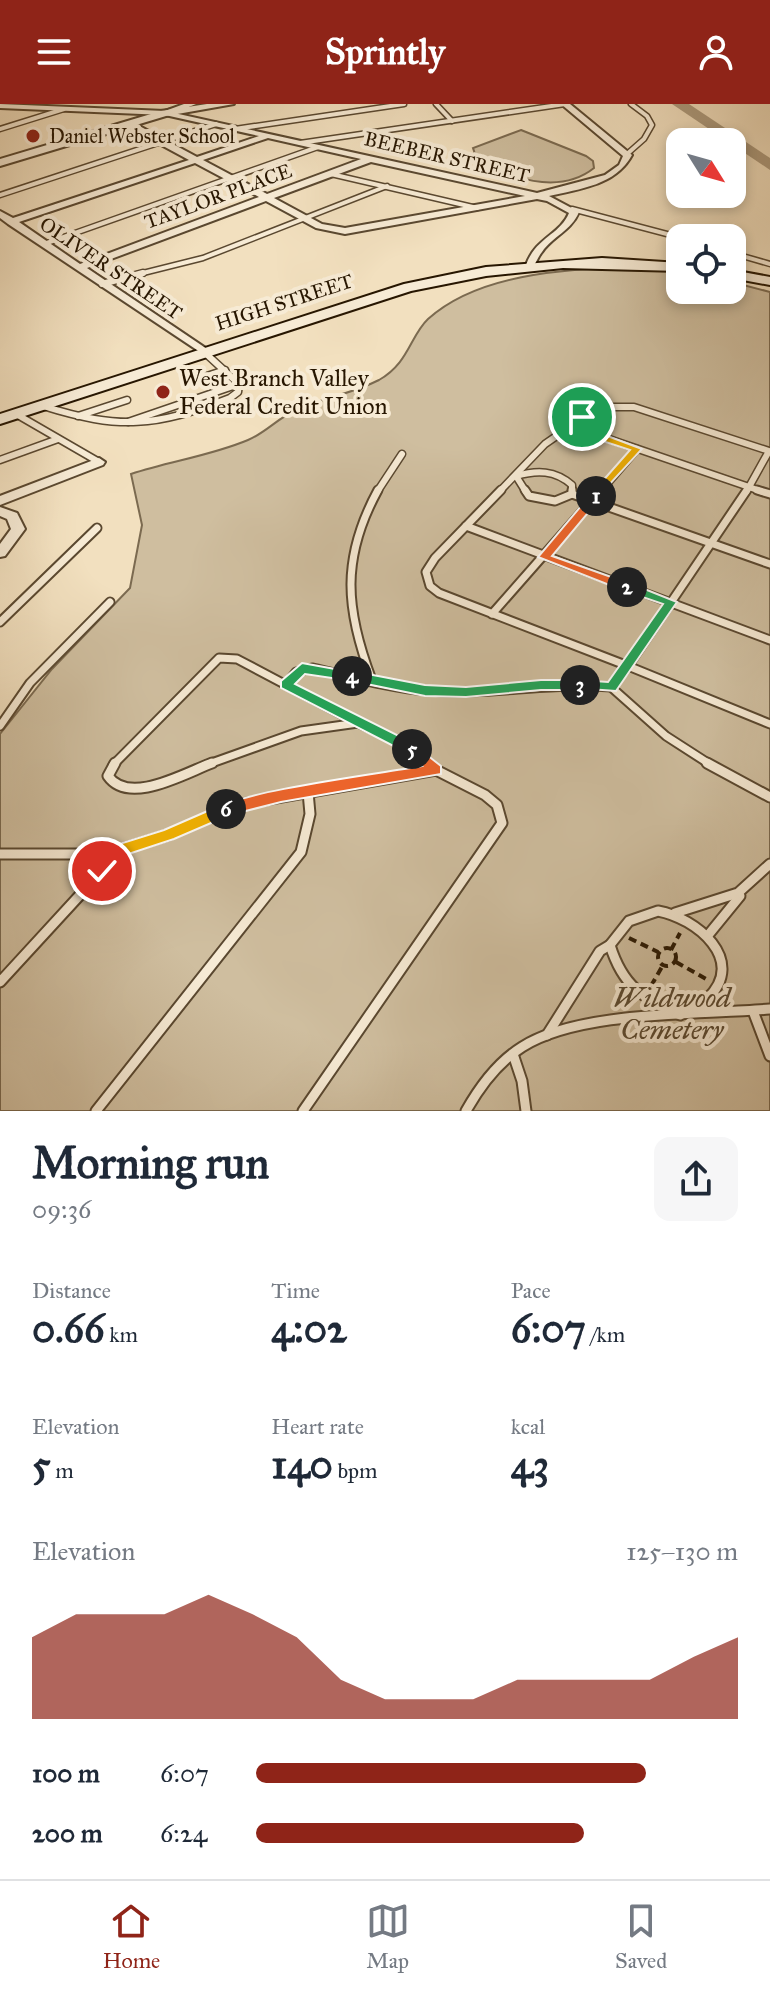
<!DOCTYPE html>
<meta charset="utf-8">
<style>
:root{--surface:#fff;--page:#f6f6f7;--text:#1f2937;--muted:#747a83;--line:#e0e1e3;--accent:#8f2418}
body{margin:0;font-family:"IM FELL Great Primer",serif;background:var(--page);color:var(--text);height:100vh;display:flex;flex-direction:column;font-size:30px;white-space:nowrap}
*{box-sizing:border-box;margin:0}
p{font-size:26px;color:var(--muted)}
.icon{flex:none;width:44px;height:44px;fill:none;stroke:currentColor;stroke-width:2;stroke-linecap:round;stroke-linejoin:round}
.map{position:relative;height:1007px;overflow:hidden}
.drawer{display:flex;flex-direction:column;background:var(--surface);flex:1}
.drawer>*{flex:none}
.needle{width:52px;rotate:127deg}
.fabs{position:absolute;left:666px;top:24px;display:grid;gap:16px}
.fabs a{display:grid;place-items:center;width:80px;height:80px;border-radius:16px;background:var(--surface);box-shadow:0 4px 12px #0003;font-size:40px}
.pin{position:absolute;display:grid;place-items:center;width:68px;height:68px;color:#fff;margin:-34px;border:4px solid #fff;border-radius:50%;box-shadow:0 2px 8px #0007}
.km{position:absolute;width:40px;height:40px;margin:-20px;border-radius:50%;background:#222;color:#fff;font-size:22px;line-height:40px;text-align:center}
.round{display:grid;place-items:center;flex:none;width:84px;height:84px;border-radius:16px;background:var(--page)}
.summary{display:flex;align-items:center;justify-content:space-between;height:136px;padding:0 32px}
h1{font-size:44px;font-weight:700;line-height:60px}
.figures{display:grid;grid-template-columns:repeat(3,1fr);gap:12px;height:136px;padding:8px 32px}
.figures div{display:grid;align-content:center}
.figures b{font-size:40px;font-weight:700}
.figures small{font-size:22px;font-weight:400}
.figures p{font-size:22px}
.chart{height:224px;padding:16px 32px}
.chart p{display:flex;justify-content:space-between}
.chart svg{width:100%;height:144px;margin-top:8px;fill:var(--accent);opacity:.7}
ul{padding:0 32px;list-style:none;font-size:26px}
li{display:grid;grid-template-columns:128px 96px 1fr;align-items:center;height:60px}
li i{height:20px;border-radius:10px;background:var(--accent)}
header{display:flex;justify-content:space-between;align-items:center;height:104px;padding:0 32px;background:var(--accent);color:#fff;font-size:36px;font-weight:700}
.tab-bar{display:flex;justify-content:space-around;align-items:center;height:112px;border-top:2px solid var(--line);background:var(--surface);font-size:22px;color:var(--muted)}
.tab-bar a{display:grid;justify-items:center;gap:4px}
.tab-bar .selected{color:var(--accent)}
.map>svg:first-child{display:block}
</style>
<header><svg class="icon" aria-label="menu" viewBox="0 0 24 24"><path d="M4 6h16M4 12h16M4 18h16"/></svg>Sprintly<svg class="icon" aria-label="person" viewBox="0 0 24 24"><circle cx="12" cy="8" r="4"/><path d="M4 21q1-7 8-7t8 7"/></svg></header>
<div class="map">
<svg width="770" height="1007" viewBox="0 0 770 1007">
<rect width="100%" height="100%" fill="#f2e0bf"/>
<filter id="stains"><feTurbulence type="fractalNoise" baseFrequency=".0025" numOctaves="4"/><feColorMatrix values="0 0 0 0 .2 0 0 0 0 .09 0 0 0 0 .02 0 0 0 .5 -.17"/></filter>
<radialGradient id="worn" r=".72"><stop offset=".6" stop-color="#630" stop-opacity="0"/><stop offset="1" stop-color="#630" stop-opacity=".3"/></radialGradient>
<g fill="#cfbe9f" stroke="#7b6a50" stroke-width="2">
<path d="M521,26L586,52L593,57L594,64C560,91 506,76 475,50L473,44Z"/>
<path d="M625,163L680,167V186H732V178L770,188V1007H0V630L52,565L130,484L142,421L131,370C170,357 210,352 248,336C265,329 277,315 294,307C321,294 352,290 379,276C409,259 410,232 428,215C478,170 561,166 625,163Z"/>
</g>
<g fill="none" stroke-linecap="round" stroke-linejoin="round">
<polygon fill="#ad9b7e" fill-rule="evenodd" points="672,0 689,0 770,54 770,66"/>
<defs>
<g id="service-far3">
<polyline points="436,0 452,17"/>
<polyline points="0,25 64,5"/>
<polyline points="235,25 404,0"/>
<polyline points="300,39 565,0"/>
<polyline points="627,50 644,35 652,21 647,12 631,0"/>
<polyline points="331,70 477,104"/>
<polyline points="0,91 216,20"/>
<polyline points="572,105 682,134"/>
<polyline points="44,140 318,43"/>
<polyline points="732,149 770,160"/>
<polyline points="135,171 203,154 387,82"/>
</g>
<g id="service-far2">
<polyline points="102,180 143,169"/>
<polyline points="203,247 239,280"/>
<polyline points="189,278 225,266"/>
<path d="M43,302C120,326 155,323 230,294L238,288L239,280"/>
<polyline points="16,310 99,358"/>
<polyline points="78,312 127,296"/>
<polyline points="128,318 239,280"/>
<polyline points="571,322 749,383"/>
<polyline points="571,322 600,303 634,303 769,347 749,383"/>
<polyline points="0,356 58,335"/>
<polyline points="749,383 763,388"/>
<polyline points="377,388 402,350"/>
<polyline points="499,388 545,340 571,322"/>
<path d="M526,388L516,372C537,366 555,366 572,381V388"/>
<polyline points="600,388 637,345"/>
<polyline points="746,388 749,383"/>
</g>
<g id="service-far1">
<polyline points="501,386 435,454 426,468 430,482 439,489 628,562 747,386"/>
<polyline points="525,386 529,392 555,397 572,390"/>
<polyline points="572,386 572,390"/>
<polyline points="757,386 770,390"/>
<polyline points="572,390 770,460"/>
<polyline points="466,422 770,536"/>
<polyline points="492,510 601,386"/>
<polyline points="0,518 97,424"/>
<path d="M372,576C345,505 341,454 378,386"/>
<path d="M286,581L296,568L312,564C349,572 389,584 427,587C488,592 549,578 611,583"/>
<polyline points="358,619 407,641 430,661"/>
<polyline points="0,622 30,579 110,498"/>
<polyline points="113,661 219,554 237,555 358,619"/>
<polyline points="206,661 301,627 358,619"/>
<polyline points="711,661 666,632 611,583 628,562 770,620"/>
</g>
<g id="service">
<path d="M115,659L108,672C129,702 185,669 212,659"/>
<polyline points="428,659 436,666"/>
<polyline points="707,659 770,693"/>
<polyline points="0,750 106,750"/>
<path d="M658,807C696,814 748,856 707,895C699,902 689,906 680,911C642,893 623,883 610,841L629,817Z"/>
<polyline points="675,809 738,789 770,760"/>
<polyline points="709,830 740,792"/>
<polyline points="0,878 102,767 106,750 168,731 237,701 436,666 485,691 497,701 502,719 303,1007"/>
<polyline points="753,907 770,952"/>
<polyline points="547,931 600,847 610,841"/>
<polyline points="513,950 522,977 526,1007"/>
<polyline points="96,1007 301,748 310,710 308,688"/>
<path d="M466,1007C480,982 498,958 522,943C580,906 701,911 770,905"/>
</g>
<g id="minor">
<path d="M0,0L165,7L184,0H196L174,9L537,89L605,71L619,61L623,52L561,0H570L632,51C616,81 580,85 549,92L579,108C571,127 553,132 542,148C537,154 537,159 531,164L526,161C536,133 560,131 569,109L547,97L537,95L345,130L316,124L266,97L87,164L207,245L208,247L203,250L8,120L0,114V107L13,114L189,56L126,22V18H132L197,53L259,32L165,11L0,4ZM268,34L361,55L267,90L203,56ZM371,58L525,92L345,124L322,120L274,94ZM195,59L259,93L80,160L19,118Z"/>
<polygon points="99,354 105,358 103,361 0,401 0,392"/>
<polygon points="0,403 17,409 25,425 5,452 0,453 0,440 11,425 7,415 0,412"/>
</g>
<polygon id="tertiary" points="207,0 234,0 166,12 0,62 0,55 161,7"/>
<g id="secondary">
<polygon points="602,154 680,159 680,167 563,164 486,172 411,187 0,320 0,310 404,180 486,163"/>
<polygon points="732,166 770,173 770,181 732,174"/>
</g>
</defs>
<use href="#service-far3" stroke="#5a4830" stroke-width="7"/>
<use href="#service-far2" stroke="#5a4830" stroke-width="9"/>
<use href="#service-far1" stroke="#5a4830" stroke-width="11"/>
<use href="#service" stroke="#5a4830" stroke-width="13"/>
<use href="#minor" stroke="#5a4830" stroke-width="4"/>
<use href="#tertiary" stroke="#5a4830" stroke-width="4"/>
<use href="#secondary" stroke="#271601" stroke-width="4"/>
<g stroke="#271601" stroke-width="4" stroke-dasharray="8 5" stroke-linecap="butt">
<polyline points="629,834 658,848"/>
<circle cx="667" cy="853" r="9"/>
<polyline points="671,846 680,829"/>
<polyline points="676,858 708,876"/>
<polyline points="651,882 663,861"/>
</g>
<use href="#service-far3" stroke="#f7ebd5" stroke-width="4"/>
<use href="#service-far2" stroke="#f7ebd5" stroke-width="6"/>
<use href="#service-far1" stroke="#f7ebd5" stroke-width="7"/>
<use href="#service" stroke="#f7ebd5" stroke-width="9"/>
<use href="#minor" fill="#f7ebd5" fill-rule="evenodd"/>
<use href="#tertiary" fill="#f7ebd5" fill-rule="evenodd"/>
<use href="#secondary" fill="#f7ebd5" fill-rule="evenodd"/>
</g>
<polygon fill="#f5b400" stroke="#fff" stroke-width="2" points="578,311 587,313 578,321 642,345 596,395 592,394 592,389 630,346 566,325 566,320"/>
<polygon fill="#f0652b" stroke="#fff" stroke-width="2" points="592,389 602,392 552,452 631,480 631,486 622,486 538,453"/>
<polygon fill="#22a559" stroke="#fff" stroke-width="2" points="627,478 677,498 616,587 575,584 573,581 580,576 608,578 663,500 622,486 620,483"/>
<polygon fill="#22a559" stroke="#fff" stroke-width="2" points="352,567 425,581 466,583 541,576 580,576 587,581 580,586 541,586 466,593 425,592 347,576 345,572"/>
<polygon fill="#22a559" stroke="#fff" stroke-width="2" points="302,559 357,569 359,572 352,577 305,570 295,580 417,641 417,649 407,649 281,584 281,577"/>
<path fill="#f0652b" stroke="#fff" stroke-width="2" d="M412,639L441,662V670L281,698L226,712L219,705C232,688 391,668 422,662L405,645Z"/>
<polygon fill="#f5b400" stroke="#fff" stroke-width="2" points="226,699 234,705 232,710 174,735 113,755 107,772 96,772 94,767 100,746 164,726"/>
<g fill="#8f2418" stroke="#f7ebd5" stroke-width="3">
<circle cx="33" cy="32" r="8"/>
<circle cx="163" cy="288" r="8"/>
</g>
<g text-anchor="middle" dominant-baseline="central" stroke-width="8" stroke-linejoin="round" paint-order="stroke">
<g font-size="20" fill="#271601" stroke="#f7ebd5" text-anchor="start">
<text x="49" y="32">Daniel Webster School</text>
</g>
<g font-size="20" fill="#271601" stroke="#f7ebd5">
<text transform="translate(447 53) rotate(13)">BEEBER STREET</text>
<text transform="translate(218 92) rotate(-20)">TAYLOR PLACE</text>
<text transform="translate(111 164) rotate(34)">OLIVER STREET</text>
<text transform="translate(284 198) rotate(-18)">HIGH STREET</text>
</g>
<g font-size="24" fill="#271601" stroke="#f7ebd5" text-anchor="start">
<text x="179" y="274">West Branch Valley<tspan x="179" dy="28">Federal Credit Union</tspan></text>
</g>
<g font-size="28" font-style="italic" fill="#594830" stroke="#f7ebd5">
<text x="672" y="893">Wildwood<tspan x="672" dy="32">Cemetery</tspan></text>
</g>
</g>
<rect width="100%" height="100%" filter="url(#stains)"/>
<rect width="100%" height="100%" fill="url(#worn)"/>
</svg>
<div class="fabs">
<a><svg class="needle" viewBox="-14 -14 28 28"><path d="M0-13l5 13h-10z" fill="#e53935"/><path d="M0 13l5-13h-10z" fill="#747a83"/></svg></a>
<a><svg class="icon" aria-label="locate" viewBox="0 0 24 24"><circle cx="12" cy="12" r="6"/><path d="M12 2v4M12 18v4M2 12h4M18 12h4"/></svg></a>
</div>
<div class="pin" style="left:582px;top:313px;background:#1e9e55"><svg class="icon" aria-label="arrive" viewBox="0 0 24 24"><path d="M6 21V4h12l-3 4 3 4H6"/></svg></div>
<div class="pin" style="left:102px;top:767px;background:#d93025"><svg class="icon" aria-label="check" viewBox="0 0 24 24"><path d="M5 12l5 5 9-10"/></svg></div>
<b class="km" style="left:596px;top:392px">1</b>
<b class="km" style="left:627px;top:483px">2</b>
<b class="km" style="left:580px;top:581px">3</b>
<b class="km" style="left:352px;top:572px">4</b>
<b class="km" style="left:412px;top:645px">5</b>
<b class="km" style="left:226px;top:705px">6</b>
</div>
<section class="drawer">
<div class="summary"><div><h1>Morning run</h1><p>09:36</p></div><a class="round"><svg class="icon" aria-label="share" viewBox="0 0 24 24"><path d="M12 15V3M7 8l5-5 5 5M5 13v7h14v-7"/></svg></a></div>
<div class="figures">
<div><p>Distance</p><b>0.66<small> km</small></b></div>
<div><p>Time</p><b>4:02</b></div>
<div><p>Pace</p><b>6:07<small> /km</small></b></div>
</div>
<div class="figures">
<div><p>Elevation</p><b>5<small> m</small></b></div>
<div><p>Heart rate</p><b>140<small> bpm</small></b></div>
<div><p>kcal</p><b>43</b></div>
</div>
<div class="chart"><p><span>Elevation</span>125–130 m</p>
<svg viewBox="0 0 160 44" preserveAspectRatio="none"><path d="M0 44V19L10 12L20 12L30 12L40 6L50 12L60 19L70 32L80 38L90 38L100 38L110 32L120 32L130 32L140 32L150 25L160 19V44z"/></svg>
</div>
<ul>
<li><b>100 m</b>6:07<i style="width:81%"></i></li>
<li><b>200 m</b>6:24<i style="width:68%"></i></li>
</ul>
</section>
<nav class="tab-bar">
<a class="selected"><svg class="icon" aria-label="home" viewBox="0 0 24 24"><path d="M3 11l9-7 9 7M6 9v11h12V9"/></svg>Home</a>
<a><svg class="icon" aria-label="map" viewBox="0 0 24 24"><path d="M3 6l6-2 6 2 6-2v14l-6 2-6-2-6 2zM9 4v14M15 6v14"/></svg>Map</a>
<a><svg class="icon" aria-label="saved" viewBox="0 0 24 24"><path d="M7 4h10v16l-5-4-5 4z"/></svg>Saved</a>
</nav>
